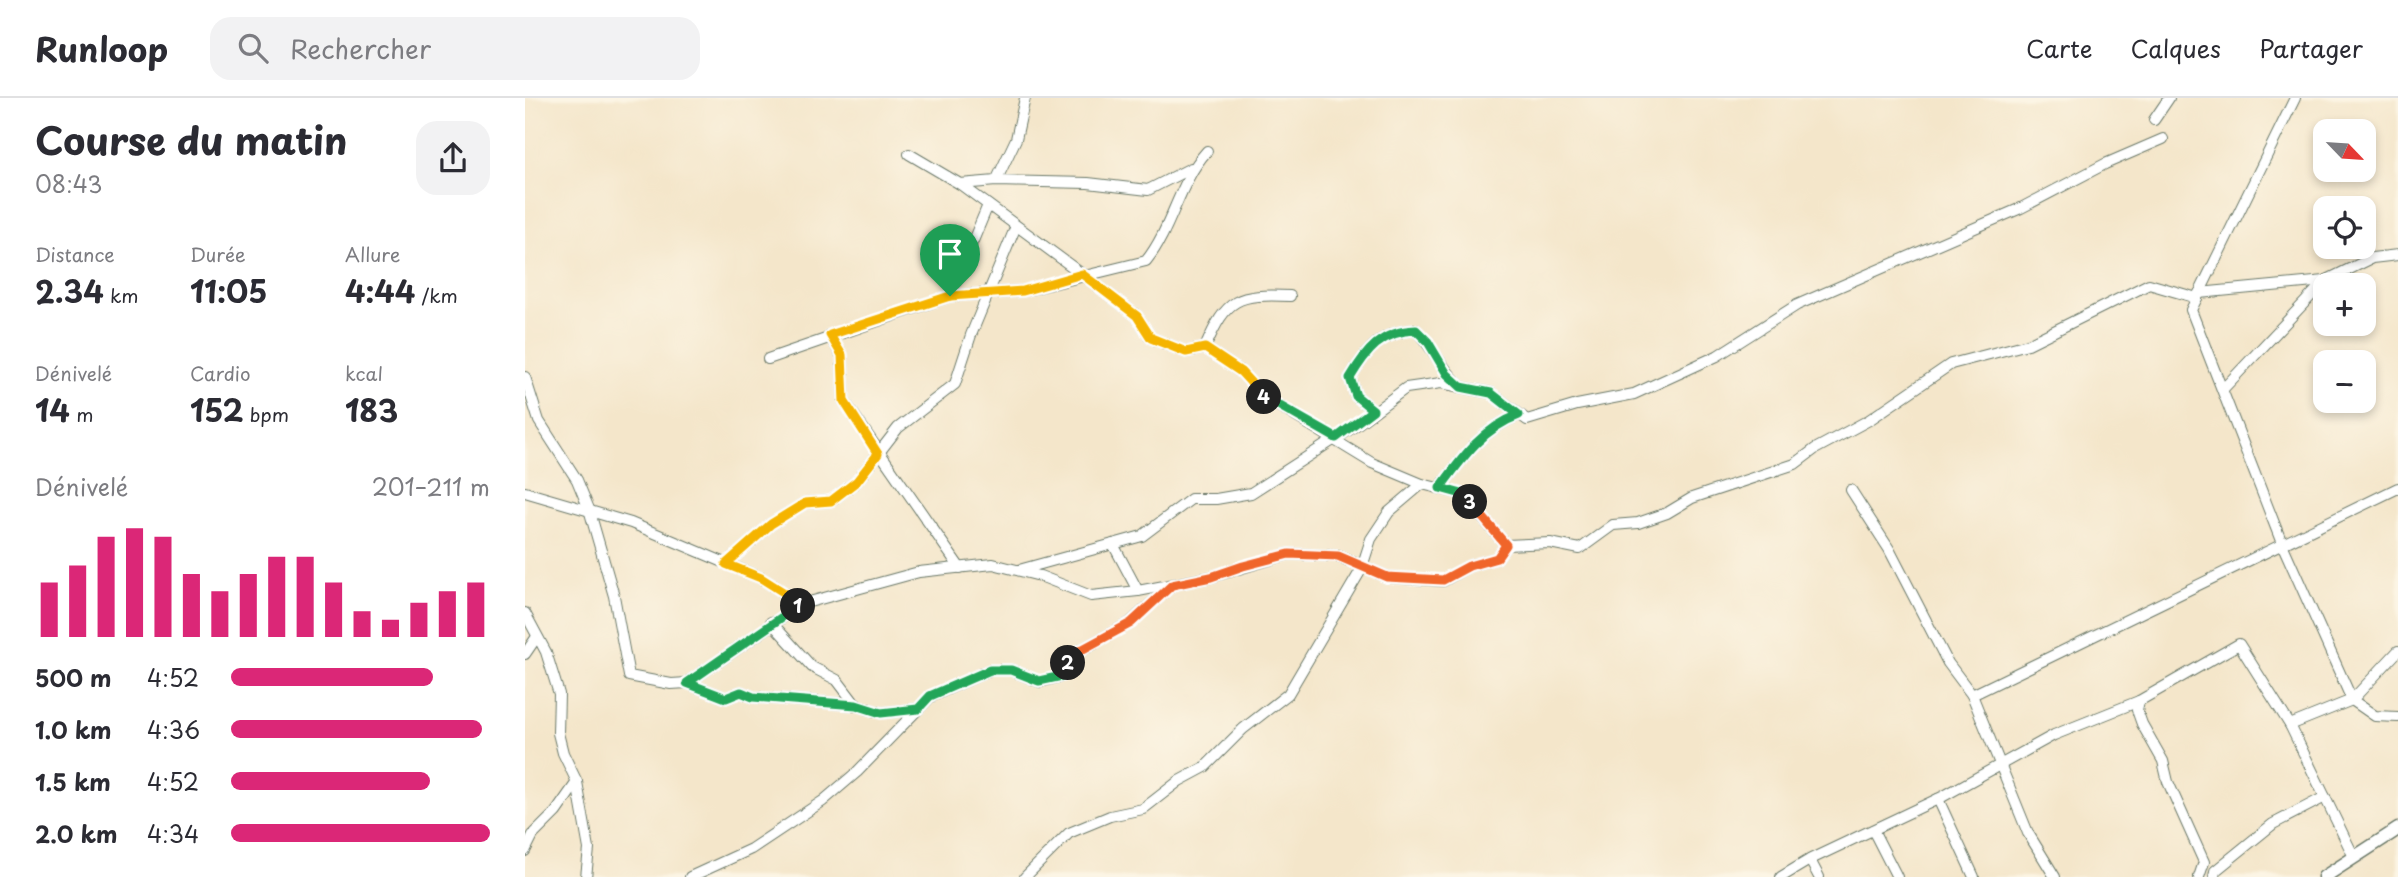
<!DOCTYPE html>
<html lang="fr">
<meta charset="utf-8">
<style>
:root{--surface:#fff;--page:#f2f2f3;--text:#2b2b33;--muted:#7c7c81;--line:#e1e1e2;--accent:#db2777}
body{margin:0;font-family:"Playpen Sans",sans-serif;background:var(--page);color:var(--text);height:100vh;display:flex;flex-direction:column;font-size:26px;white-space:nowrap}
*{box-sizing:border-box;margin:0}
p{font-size:23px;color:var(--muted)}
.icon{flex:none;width:38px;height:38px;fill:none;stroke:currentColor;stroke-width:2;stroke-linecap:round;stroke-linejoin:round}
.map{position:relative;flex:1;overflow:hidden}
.drawer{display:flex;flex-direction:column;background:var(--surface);width:525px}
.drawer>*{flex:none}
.needle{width:46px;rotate:115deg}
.fabs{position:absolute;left:1788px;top:21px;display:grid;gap:14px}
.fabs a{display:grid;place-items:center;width:63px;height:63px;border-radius:14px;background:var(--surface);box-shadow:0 4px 10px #0003;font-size:35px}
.pin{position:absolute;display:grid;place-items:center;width:60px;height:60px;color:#fff;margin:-72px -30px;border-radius:50% 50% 50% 0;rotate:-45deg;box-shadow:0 0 7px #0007}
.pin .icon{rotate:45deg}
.km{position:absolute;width:35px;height:35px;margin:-18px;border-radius:50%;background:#222;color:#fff;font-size:19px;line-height:35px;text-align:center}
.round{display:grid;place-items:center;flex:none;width:74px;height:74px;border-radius:21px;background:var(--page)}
.summary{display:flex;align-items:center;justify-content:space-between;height:119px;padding:0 35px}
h1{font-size:38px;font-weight:700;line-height:52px}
.stats{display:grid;grid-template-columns:repeat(3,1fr);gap:10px;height:119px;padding:7px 35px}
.stats div{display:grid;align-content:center}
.stats b{font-size:30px;font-weight:700}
.stats small{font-size:19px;font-weight:400}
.stats p{font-size:19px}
.chart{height:196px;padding:14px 35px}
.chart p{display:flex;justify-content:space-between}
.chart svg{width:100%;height:126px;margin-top:7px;stroke:var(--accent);stroke-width:6}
ul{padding:0 35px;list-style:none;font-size:23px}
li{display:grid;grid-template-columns:112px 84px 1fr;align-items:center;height:52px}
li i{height:18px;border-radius:9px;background:var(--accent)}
header{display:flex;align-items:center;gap:42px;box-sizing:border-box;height:98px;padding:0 35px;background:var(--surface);border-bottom:2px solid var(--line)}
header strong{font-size:33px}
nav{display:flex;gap:38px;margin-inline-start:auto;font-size:24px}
.search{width:490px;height:63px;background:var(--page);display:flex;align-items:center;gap:18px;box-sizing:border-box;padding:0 24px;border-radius:21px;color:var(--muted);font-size:26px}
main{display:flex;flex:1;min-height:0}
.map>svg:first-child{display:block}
</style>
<header>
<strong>Runloop</strong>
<div class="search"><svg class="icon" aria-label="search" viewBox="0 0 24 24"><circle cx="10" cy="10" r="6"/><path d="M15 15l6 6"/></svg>Rechercher</div>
<nav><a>Carte</a><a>Calques</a><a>Partager</a></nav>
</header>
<main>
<section class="drawer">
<div class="summary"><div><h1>Course du matin</h1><p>08:43</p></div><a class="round"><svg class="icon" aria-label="share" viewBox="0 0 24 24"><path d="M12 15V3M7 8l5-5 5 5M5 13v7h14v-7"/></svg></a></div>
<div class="stats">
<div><p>Distance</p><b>2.34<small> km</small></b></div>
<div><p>Durée</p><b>11:05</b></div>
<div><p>Allure</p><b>4:44<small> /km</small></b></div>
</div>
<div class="stats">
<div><p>Dénivelé</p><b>14<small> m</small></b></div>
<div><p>Cardio</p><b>152<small> bpm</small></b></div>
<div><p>kcal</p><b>183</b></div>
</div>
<div class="chart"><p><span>Dénivelé</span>201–211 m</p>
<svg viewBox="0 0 160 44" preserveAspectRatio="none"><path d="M5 44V25M15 44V19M25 44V9M35 44V6M45 44V9M55 44V22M65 44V28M75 44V22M85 44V16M95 44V16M105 44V25M115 44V35M125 44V38M135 44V32M145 44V28M155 44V25"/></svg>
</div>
<ul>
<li><b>500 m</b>4:52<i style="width:78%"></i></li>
<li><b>1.0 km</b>4:36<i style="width:97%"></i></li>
<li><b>1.5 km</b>4:52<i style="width:77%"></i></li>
<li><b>2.0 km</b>4:34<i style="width:100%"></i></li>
</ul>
</section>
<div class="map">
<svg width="1873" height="779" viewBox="0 0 1873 779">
<rect width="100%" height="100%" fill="#fcf5e5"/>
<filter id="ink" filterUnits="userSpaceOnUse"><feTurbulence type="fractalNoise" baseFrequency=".0143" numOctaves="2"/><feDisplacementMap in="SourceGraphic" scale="14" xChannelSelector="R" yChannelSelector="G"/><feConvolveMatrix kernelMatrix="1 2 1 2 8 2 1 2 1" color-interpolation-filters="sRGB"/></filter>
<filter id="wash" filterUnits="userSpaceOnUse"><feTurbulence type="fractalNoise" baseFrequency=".00686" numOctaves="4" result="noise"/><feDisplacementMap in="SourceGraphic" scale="28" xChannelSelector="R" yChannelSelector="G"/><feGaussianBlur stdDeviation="1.57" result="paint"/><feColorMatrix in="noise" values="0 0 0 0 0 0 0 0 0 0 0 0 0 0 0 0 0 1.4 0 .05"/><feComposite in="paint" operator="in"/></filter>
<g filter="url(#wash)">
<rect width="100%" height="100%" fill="#f4e6ca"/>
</g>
<g filter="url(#ink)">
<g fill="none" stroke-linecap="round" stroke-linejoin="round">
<defs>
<g id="minor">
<polyline points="1770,0 1666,212 1758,448 1827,602 1850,618 1873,619"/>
<polyline points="1629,22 1644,0"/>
<polyline points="384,56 435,86 557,176 612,218 626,240 661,254 680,250 716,274 739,299 847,365 897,386 937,396 981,447"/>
<polyline points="471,83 491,41 500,0"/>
<polyline points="435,86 471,83 563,85 623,92 666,70"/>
<polyline points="1674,195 1800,183"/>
<path d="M425,198L498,193L621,163C648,129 653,85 682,53"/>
<polyline points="305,237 317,258 319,303 435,470"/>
<path d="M680,250C702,199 712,196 765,198"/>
<polyline points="243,261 425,198 463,107"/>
<polyline points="0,279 14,323 52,382 64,411 89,498 104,578 146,586 162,585 277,506"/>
<polyline points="1698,291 1800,183 1847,160 1873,157"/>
<path d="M848,312L831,298L825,280C842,252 855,233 891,232C908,250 918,272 936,289"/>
<path d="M915,390C937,360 958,330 994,317"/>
<polyline points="1326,392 1364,451 1423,565 1447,597 1503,735 1530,779"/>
<polyline points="0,394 106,425 236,480 277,506 394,474 468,466 515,478 566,498 613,493 686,479 764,456 813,458 862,479 918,483 944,468 972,460 981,447 1025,445 1055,451 1088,427 1113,425 1142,415 1167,400 1270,366 1290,351 1344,322 1426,266 1503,246 1624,186 1672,200"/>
<polyline points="588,446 613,493"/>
<polyline points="201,466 246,426 280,405 306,403 332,383 373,330 430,286 446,237 491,128"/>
<polyline points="494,472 617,438 666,401 691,401 726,395 830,328 881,290 916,285 966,295 1002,322 1052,307 1109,296 1192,258 1272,207 1496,110 1580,66 1638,41"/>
<polyline points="0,515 21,554 34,596 33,635 38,655 52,684 64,751 61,779"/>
<polyline points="246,524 287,569 312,582 331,607"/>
<polyline points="0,556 11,540"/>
<polyline points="162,585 201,600 216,594 228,599 331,607 356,615 393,611"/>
<polyline points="1447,597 1873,390"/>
<polyline points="1614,603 1612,612 1617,626 1638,663 1643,684 1679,764 1674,779"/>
<polyline points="1765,627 1827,602 1873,553"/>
<polyline points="1413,701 1449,779"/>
<polyline points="1348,732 1372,779"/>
<polyline points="0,753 8,737 31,714 52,684"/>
<polyline points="1285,762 1294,779"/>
<polyline points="165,779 226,751 298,703 332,674 405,599 465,572 486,572 515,584 537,578 547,557 605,525 647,487"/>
<polyline points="500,779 544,735 585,718 618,711 654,683 680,669 718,631 763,596 836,472 846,441 864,414 897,386"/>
<polyline points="1256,779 1286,761 1417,699 1529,637 1614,603 1714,546 1765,627 1829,759"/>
<polyline points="1689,779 1690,773 1748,726 1800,699"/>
</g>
<polyline id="major" points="1799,779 1873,731"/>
</defs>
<use href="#minor" stroke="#6a7868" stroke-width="12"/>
<use href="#major" stroke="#6a7868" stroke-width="15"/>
<use href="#minor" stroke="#fff" stroke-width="10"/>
<use href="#major" stroke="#fff" stroke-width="12"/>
</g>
</g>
<g fill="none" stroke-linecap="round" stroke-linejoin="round" filter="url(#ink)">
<defs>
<polyline id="split-1" points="273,508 277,506 236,480 201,466 246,426 280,405 306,403 332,383 353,356 319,303 317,257 305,237 425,198"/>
<polyline id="split-2" points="273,508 162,585 201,600 216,594 228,599 331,607 356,615 393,611 405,598 465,572 486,572 514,583 537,578 543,565"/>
<polyline id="split-3" points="543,565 547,557 606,525 647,487 686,479 718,468 764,456 813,458 862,479 918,482 944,468 972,460 981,447 945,404"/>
<path id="split-4" d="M739,299L811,340L848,312L831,298L825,280C841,253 856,233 891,232L903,244L922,276L936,289L966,295L994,317C958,330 937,360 915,390L937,396L945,404"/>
<polyline id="split-5" points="425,198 498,193 557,176 612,218 626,240 661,254 680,250 716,274 739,299"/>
</defs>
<use href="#split-1" stroke="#fff" stroke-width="14"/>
<use href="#split-2" stroke="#fff" stroke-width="14"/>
<use href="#split-3" stroke="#fff" stroke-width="14"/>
<use href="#split-4" stroke="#fff" stroke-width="14"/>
<use href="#split-5" stroke="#fff" stroke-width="14"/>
<use href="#split-1" stroke="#f5b400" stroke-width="9"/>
<use href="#split-2" stroke="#22a559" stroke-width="9"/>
<use href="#split-3" stroke="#f0652b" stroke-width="9"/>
<use href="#split-4" stroke="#22a559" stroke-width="9"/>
<use href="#split-5" stroke="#f5b400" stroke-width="9"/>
</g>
</svg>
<div class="fabs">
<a><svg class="needle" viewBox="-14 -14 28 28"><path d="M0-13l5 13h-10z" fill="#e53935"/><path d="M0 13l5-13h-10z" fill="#7c7c81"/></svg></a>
<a><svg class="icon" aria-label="locate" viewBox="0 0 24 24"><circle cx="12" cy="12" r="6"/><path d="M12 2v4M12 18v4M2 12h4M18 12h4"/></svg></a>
<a>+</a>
<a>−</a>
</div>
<div class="pin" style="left:425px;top:198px;background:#1e9e55"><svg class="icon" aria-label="arrive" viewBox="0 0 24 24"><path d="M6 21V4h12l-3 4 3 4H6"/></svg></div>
<b class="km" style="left:273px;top:508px">1</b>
<b class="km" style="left:543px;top:565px">2</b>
<b class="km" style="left:945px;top:404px">3</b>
<b class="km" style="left:739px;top:299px">4</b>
</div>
</main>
